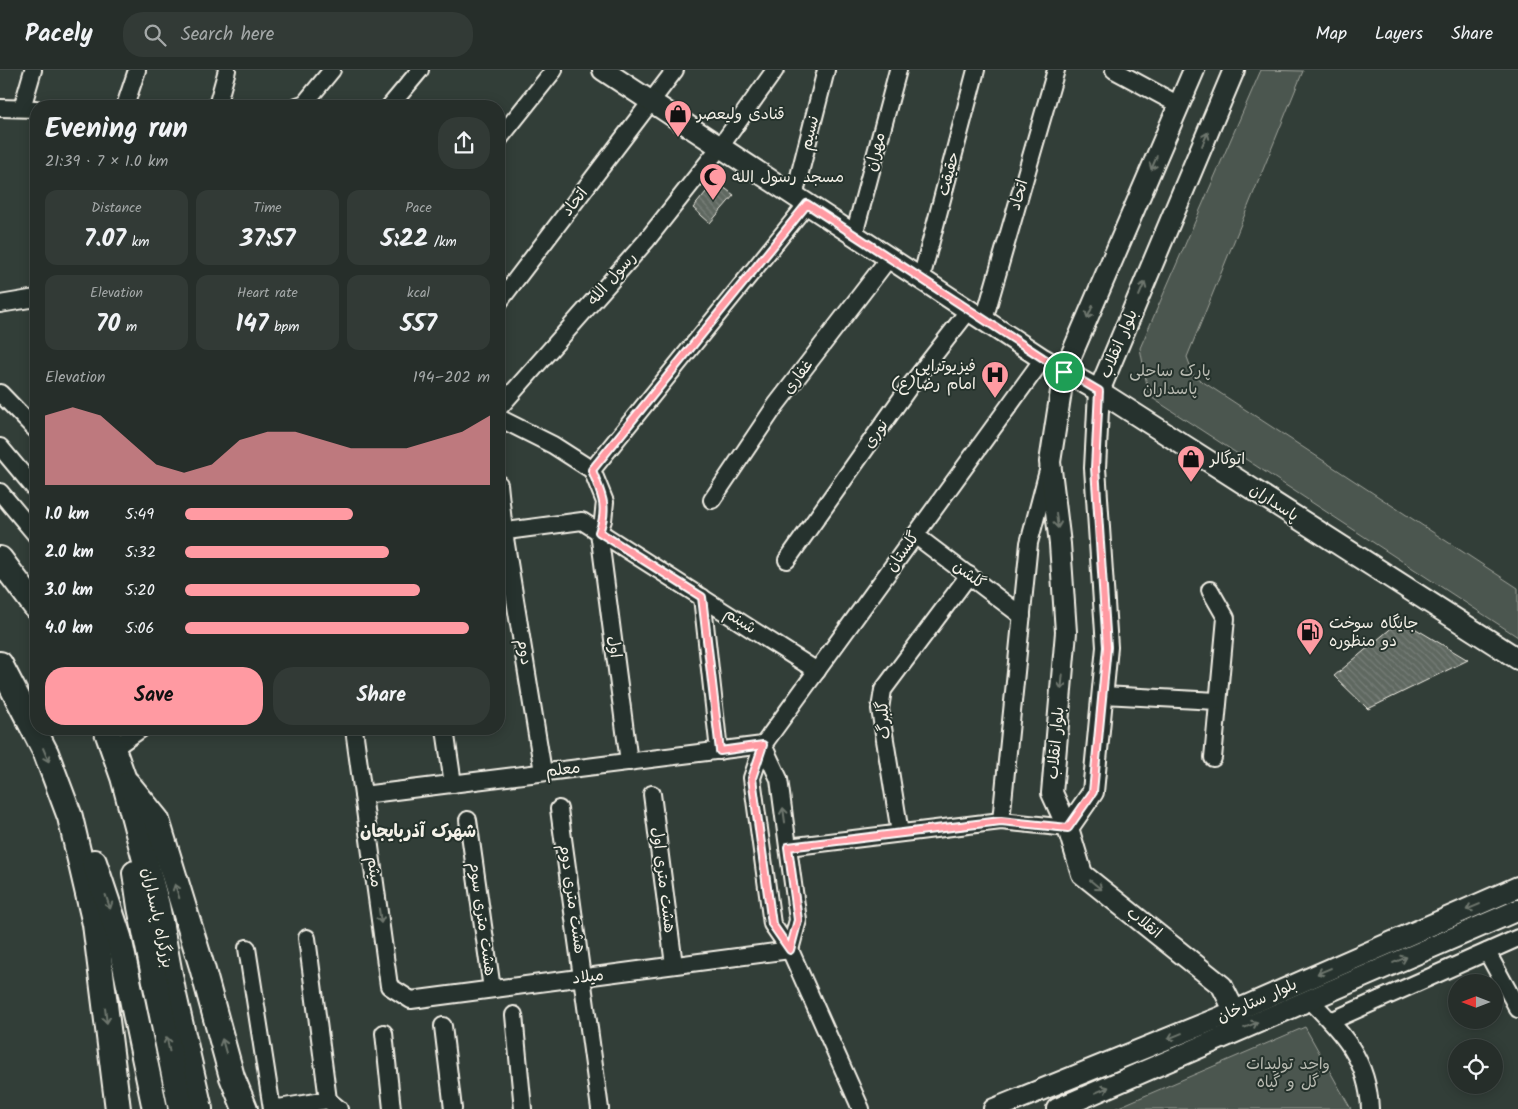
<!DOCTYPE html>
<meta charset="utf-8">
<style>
:root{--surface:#262e2a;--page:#323a36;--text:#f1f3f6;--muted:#a4a8a8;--line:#424a47;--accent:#ff9aa2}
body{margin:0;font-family:Kalam,"Playpen Sans Arabic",sans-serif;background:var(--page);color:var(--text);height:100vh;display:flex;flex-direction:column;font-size:19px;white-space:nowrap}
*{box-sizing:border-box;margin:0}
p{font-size:16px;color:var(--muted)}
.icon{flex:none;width:28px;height:28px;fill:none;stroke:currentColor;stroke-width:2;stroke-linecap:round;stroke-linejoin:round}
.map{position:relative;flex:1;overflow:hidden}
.panel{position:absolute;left:30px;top:30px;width:475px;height:635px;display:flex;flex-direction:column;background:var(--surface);border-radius:20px;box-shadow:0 2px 12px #0003,0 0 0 1px var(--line)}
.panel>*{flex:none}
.needle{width:32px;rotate:270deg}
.fabs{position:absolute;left:1448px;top:904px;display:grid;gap:10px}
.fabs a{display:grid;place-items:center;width:55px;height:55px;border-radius:50%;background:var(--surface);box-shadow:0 2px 12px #0003,0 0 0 1px var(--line);font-size:25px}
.pin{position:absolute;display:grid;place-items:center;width:42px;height:42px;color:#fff;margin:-21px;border:2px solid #fff;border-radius:50%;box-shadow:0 1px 5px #0007}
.round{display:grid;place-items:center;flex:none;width:52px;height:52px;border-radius:20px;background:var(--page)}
.headline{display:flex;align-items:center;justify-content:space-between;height:85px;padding:0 15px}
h1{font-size:28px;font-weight:700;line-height:38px}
.metrics{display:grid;grid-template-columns:repeat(3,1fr);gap:8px;height:85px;padding:5px 15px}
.metrics div{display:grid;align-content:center;border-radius:12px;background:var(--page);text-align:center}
.metrics b{font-size:25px;font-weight:700}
.metrics small{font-size:14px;font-weight:400}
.metrics p{font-size:14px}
.chart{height:140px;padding:10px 15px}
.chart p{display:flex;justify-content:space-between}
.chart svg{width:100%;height:90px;margin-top:5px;fill:var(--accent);opacity:.7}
.cta{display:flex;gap:10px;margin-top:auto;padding:10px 15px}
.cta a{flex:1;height:58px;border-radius:20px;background:var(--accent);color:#111;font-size:20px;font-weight:700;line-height:58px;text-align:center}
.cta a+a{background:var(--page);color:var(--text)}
ul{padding:0 15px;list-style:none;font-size:16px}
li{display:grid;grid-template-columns:80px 60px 1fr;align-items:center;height:38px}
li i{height:12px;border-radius:6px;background:var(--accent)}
header{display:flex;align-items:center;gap:30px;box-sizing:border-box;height:70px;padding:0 25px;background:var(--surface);border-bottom:1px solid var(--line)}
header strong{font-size:24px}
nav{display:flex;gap:28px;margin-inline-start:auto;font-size:18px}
.search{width:350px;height:45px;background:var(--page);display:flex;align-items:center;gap:12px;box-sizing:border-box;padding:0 18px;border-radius:20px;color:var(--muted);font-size:19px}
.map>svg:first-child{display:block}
</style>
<header>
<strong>Pacely</strong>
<div class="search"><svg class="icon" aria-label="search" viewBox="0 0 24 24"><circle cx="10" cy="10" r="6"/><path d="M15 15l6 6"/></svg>Search here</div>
<nav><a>Map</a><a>Layers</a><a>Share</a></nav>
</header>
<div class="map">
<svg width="1518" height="1039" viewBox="0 0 1518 1039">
<defs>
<pattern id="building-back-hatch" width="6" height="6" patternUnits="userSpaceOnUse" patternTransform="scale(1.25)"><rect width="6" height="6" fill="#5f6861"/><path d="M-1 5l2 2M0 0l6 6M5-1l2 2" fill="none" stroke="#777e78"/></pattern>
</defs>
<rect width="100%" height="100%" fill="#323e38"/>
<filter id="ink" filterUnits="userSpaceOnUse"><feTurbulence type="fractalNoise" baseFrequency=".02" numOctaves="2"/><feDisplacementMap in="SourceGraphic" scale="10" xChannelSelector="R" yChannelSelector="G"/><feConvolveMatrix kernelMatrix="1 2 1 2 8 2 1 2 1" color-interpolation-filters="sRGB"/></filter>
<g filter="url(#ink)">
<g fill="#4c564f" stroke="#a0a49c">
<polygon points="1261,0 1303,1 1187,287 1194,306 1518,518 1518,567 1149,326 1140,278"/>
<polygon points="1305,957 1351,1039 1114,1039"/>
</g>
<g fill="url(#building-back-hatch)" stroke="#f4f1e8">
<polygon points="715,111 734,125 710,153 693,138"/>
<polygon points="1401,550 1468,590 1368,639 1334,606"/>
</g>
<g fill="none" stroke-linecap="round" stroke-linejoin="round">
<defs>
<g id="minor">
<polyline points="1114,0 1179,35"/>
<polyline points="125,36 137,0"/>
<polyline points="217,36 227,0"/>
<polyline points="297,36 305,33 332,0"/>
<polyline points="390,36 420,0"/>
<polyline points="0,38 36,39"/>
<polyline points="22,38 33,0"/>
<polyline points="499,69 554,0"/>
<polyline points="794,126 826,0"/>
<polyline points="854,165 898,0"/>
<polyline points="921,209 976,0"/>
<polyline points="499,232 675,0"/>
<polyline points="0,234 36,228"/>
<polyline points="984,250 1056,0"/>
<polyline points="0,323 36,360"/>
<polyline points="499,338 646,171 720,77 775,0"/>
<polyline points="499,348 553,375 592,400 605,432 603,450 599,462 629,692"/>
<polyline points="0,377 36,420"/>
<polyline points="592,400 807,134"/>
<polyline points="499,414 504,462 543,702"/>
<polyline points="0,422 36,465"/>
<polyline points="712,430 776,335 889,188"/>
<polyline points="499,462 582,451 817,601"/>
<polyline points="915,465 1022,546"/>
<polyline points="787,490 910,316 969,240"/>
<polyline points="1210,520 1226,548 1213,688"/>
<polyline points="702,527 719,681"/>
<polyline points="1103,625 1217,631"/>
<polyline points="354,659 389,916 411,930 790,880"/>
<polyline points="445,659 453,714"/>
<polyline points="763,675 779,709 788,777 798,850 790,880"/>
<polyline points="114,678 141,659"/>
<polyline points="652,724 674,895"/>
<polyline points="363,725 763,675"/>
<polyline points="559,739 600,1039"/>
<polyline points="468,750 492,919"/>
<polyline points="1001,751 1029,473 1049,397"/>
<polyline points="900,763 880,639 883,620 969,505"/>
<polyline points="788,777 1001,751 1068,758"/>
<polyline points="307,868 328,1030"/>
<polyline points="247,878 272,1039"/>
<polyline points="1487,882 1518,939"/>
<path d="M1309,929C1343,963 1368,990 1370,1039"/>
<polyline points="514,945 523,1039"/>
<polyline points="1331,951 1518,868"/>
<polyline points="443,956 453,1039"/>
<polyline points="384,963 392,1039"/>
<polyline points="272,1039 328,1030 339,1039"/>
<polyline points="861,1039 790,880 772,854 752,708 763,675 1043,289"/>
</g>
<g id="major">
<polyline points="603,0 1043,289 1099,321 1518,589"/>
<polyline points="1194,0 1064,302 1050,392 1060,474 1066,562 1052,723 1068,758 1082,804 1222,916 1234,940"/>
<polyline points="1068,758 1093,722 1107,577 1095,398 1099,321 1234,0"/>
<polyline points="994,1039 1221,947 1518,817"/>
<polyline points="1057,1039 1518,840"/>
</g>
<g id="highway">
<polyline points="0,489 36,537"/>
<polyline points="0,594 46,683 70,747 95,854 118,1039"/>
<polyline points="106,659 123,707 157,835 173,921 200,1039"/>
<polyline points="128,714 157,750 202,897 232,1007 245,1039"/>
<polyline points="94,792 119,867 155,1039"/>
<polyline points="135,803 140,837 181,1039"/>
</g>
</defs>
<use href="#minor" stroke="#f4f1e8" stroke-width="20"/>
<use href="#major" stroke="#f4f1e8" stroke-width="24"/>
<use href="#highway" stroke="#f4f1e8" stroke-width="28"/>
<use href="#minor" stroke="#26332d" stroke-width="16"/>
<use href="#major" stroke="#26332d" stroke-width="20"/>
<use href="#highway" stroke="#26332d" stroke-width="24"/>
</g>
<defs><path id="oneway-shaft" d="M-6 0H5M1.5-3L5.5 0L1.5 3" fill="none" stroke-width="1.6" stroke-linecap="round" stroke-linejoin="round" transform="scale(1.25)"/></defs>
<g stroke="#6e766e">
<use href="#oneway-shaft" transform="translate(1205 69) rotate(-67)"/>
<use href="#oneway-shaft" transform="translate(1154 93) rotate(113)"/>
<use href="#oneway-shaft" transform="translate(1142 219) rotate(-67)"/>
<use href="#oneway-shaft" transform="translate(1090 242) rotate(113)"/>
<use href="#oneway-shaft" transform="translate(1057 451) rotate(83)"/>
<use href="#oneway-shaft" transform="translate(1062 612) rotate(95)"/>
<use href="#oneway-shaft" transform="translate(46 685) rotate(67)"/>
<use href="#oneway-shaft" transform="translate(784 745) rotate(-98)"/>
<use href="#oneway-shaft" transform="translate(1096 815) rotate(39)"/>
<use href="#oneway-shaft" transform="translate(177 821) rotate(-108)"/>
<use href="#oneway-shaft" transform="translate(108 832) rotate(71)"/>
<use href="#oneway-shaft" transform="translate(1473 837) rotate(157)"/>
<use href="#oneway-shaft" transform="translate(380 846) rotate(82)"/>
<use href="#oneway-shaft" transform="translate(1400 890) rotate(-23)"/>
<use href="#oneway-shaft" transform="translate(1324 901) rotate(157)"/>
<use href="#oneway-shaft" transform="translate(106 946) rotate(83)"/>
<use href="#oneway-shaft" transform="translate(1251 955) rotate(-23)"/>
<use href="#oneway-shaft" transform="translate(1175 966) rotate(158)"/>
<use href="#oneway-shaft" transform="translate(168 974) rotate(-101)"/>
<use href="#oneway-shaft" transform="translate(224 976) rotate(-106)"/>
<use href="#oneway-shaft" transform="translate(1102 1020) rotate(-23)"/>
</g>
</g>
<g fill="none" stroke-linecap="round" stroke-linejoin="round" filter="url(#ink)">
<defs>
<path id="route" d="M807,134L1043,288L1099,321L1095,398L1107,577L1093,722L1068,758L1001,751L788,777L798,850L790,880L772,854L752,708L763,675L720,681L702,527L599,462C609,436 601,424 592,400Z"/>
</defs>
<use href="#route" stroke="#fff" stroke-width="10"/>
<use href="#route" stroke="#ff9aa2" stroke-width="6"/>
</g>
<defs>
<symbol id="shop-pin" viewBox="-11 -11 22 30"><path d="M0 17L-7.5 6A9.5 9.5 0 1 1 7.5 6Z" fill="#ff9aa2" stroke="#26332d"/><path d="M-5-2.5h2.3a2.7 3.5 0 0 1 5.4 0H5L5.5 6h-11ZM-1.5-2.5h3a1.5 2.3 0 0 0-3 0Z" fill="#111"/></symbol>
<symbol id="mosque-pin" viewBox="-11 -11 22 30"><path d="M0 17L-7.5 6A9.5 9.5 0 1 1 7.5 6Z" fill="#ff9aa2" stroke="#26332d"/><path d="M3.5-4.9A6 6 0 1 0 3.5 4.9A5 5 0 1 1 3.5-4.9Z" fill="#111"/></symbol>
<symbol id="hospital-pin" viewBox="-11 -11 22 30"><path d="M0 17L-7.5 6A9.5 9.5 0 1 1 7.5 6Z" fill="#ff9aa2" stroke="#26332d"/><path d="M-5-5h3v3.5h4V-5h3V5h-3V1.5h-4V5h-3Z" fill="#111"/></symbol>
<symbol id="fuel-pin" viewBox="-11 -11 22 30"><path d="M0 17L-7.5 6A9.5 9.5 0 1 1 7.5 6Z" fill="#ff9aa2" stroke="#26332d"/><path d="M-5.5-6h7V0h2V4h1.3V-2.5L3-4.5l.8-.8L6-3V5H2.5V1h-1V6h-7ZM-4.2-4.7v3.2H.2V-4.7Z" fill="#111"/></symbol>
</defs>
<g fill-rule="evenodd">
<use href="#shop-pin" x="662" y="28" width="32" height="43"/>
<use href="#mosque-pin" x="697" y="91" width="32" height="43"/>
<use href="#hospital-pin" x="979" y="289" width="32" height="43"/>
<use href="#shop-pin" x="1175" y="373" width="32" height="43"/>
<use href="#fuel-pin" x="1294" y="546" width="32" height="43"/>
</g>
<g text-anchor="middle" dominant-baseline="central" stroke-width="4" stroke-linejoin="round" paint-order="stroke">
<g font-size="16" fill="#f4f1e8" stroke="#26332d" text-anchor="start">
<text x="697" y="44">قنادی ولیعصر</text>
<text x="732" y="107">مسجد رسول الله</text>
<text x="976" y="296" text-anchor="end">فیزیوتراپی<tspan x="976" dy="18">امام رضا(ع)</tspan></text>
<text x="1210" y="389">اتوگالر</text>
<text x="1329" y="553">جایگاه سوخت<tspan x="1329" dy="18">دو منظوره</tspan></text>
</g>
<g font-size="16" fill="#f4f1e8" stroke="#26332d">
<text transform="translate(810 63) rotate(-76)">نسیم</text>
<text transform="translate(876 82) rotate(-76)">مهران</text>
<text transform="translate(949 104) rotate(-75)">حقیقت</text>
<text transform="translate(1019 125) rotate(-74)">اتحاد</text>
<text transform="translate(575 132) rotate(-52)">اتحاد</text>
<text transform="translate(612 209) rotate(-49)">رسول الله</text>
<text transform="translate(1119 274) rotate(-67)">بلوار انقلاب</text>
<text transform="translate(798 307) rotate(-53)">غفاری</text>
<text transform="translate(876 364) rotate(-55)">نوری</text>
<text transform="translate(1274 433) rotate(33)">پاسداران</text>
<text transform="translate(903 482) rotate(-54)">گلستان</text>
<text transform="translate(969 505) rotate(37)">گلشن</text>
<text transform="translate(740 551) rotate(33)">شبنم</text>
<text transform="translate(614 577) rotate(83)">اول</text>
<text transform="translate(524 582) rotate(81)">دوم</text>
<text transform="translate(884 650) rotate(-94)">گلبرگ</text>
<text transform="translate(1056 673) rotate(-85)">بلوار انقلاب</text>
<text transform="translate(563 700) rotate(-7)">معلم</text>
<text transform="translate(374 802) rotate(82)">میثم</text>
<text transform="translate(663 810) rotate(83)">هشت متری اول</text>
<text transform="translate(572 829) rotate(82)">هشت متری دوم</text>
<text transform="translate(157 848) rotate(78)">بزرگراه پاسداران</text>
<text transform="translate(482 849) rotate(82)">هشت متری سوم</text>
<text transform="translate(1144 853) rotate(39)">انقلاب</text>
<text transform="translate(588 907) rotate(-7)">میلاد</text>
<text transform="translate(1257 931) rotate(-24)">بلوار ستارخان</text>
</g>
<g font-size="16" fill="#b9bbb2" stroke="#26332d">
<text x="1170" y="301">پارک ساحلی<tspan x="1170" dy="18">پاسداران</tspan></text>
<text x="1288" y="994">واحد تولیدات<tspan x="1288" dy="18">گل و گیاه</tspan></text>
</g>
<g font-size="18" font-weight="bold" fill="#f4f1e8" stroke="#26332d">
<text x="418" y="762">شهرک آذربایجان</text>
</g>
</g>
</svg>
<div class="fabs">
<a><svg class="needle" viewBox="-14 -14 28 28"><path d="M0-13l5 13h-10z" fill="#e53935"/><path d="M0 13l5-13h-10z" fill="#a4a8a8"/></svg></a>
<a><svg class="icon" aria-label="locate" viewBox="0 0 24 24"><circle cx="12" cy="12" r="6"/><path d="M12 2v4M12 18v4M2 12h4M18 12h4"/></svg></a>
</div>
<div class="pin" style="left:1064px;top:302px;background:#1e9e55"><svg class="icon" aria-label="arrive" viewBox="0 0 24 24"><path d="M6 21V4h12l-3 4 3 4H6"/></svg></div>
<section class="panel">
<div class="headline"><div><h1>Evening run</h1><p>21:39 · 7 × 1.0 km</p></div><a class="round"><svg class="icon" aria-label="share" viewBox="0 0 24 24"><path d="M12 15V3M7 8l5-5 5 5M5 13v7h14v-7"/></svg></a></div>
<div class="metrics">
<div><p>Distance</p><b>7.07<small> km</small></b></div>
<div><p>Time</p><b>37:57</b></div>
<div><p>Pace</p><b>5:22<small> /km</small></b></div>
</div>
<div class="metrics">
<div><p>Elevation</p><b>70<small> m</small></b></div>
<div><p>Heart rate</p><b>147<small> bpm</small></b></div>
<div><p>kcal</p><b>557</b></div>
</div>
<div class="chart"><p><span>Elevation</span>194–202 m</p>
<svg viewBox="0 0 160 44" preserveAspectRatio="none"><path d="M0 44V10L10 6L20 10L30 22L40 34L50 38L60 34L70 22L80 18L90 18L100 22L110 26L120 26L130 26L140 22L150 18L160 10V44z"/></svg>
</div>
<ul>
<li><b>1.0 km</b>5:49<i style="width:55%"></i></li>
<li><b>2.0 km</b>5:32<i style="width:67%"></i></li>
<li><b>3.0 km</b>5:20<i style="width:77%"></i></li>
<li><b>4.0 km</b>5:06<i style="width:93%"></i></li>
</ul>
<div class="cta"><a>Save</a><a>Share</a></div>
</section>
</div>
